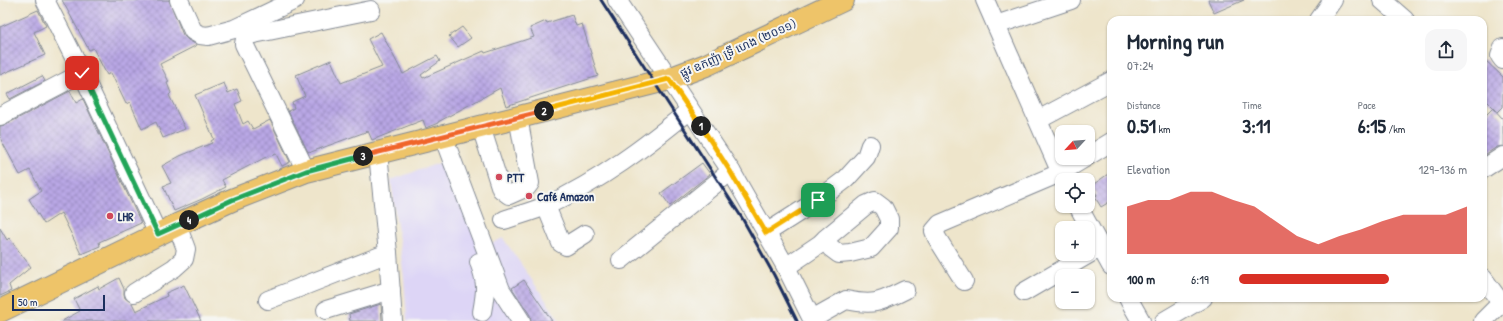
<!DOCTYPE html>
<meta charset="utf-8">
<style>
:root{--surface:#fff;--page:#f6f6f7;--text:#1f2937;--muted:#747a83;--accent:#d93025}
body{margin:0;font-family:"Patrick Hand","Noto Sans Khmer",sans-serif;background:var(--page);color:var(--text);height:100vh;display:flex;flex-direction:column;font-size:15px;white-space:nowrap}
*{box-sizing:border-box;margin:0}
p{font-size:13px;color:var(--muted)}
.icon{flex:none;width:22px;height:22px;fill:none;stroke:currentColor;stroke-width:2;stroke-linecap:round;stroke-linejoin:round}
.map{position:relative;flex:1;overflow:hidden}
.details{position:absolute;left:1107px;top:16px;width:380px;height:286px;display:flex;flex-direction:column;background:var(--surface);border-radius:12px;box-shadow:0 1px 3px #0004}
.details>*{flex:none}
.needle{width:26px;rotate:244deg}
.controls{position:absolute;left:1055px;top:125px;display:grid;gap:8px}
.controls a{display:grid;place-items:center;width:40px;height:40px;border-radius:8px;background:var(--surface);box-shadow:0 1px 3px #0004;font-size:20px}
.scale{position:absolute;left:12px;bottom:10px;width:93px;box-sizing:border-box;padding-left:4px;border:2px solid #1b2f5e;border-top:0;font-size:11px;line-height:14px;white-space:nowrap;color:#1b2f5e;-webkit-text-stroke:3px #f6f6f2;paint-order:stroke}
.pin{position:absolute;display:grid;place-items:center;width:34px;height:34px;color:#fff;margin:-17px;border-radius:8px;box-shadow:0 2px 6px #0006}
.km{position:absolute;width:20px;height:20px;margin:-10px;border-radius:50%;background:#222;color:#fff;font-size:11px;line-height:20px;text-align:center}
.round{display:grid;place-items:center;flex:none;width:42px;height:42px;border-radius:12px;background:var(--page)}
.headline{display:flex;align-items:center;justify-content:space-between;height:68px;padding:0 20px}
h1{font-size:22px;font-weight:700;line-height:30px}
.metrics{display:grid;grid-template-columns:repeat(3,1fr);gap:6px;height:68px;padding:4px 20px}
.metrics div{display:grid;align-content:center}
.metrics b{font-size:20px;font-weight:700}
.metrics small{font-size:11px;font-weight:400}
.metrics p{font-size:11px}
.chart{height:112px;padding:8px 20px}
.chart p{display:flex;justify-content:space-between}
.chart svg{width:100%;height:72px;margin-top:4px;fill:var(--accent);opacity:.7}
ul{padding:0 20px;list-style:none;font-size:13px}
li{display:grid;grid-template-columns:64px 48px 1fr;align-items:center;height:30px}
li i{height:10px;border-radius:5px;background:var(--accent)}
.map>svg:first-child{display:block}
</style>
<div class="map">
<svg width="1503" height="321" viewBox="0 0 1503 321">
<defs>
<pattern id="building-cross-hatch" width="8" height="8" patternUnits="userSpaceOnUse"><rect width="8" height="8" fill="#b9a7e5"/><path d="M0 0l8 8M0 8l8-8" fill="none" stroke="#9688bd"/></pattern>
</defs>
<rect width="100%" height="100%" fill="#f6f6f2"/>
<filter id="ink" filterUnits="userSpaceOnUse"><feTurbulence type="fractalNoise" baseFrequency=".025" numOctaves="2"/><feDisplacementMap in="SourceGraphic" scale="8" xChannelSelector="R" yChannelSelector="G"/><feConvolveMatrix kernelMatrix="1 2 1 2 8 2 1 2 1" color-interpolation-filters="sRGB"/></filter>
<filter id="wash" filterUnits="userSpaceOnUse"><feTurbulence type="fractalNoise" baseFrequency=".012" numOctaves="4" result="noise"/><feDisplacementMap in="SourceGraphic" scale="16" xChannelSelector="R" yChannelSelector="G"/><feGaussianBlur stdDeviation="0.9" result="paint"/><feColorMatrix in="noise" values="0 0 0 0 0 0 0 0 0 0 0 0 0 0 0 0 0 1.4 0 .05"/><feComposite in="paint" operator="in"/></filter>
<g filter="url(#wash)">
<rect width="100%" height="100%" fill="#eee5cb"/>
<polygon fill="#ddd5f6" points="448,160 482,248 503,238 560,321 407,321 404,278 391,180"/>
<g id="blocks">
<g fill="url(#building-cross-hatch)">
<polygon points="62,0 169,0 183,35 188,40 197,45 160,64 169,82 167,83 171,93 169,95 185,129 163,138 156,122 142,129 130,102 126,104 111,73 107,75 93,48 89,50"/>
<polygon points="1208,0 1244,0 1214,13"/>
<polygon points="38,10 46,26 34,32 45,55 0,75 0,27"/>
<polygon points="572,15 576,26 582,24 598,76 506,106 500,88 438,122 438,123 428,127 426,128 423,120 372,140 368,131 311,152 310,151 308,152 288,111 294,108 292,102 305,96 296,75 331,60 341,83 382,67 368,39 381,32 403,74 437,56 440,61 421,75 423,78 484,51 485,53 534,37 530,28 546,21 547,23"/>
<polygon points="462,27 471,38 458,47 449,36"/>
<polygon points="1483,58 1503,77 1503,107 1498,112 1483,97"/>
<polygon points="42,76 45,81 10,99 7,94"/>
<polygon points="224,83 228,93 237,89 242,101 235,104 243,124 248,121 253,129 270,120 290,162 282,166 276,154 268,157 268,156 222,180 226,187 202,199 174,211 163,186 171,183 162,166 180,156 212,143 211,141 214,139 195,95"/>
<polygon points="70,91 76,103 83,99 141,223 99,242 100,246 81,254 61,213 44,224 29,199 41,191 30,170 20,175 0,138 0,126 5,125"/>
<polygon points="1493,108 1503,119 1503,146 1497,147 1483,156 1483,118"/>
<polygon points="702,163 710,174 670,206 661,193"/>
<polygon points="1111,172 1111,201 1101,207 1095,197 1097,195 1091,186"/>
<polygon points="0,228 7,240 9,238 31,267 9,285 11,291 0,296"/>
<polygon points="119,278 124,289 124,294 125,298 132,303 136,311 167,296 166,293 184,285 201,321 62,321 80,311 74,299 98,286 99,289"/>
<polygon points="524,280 552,321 531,321 530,315 512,288"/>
<polygon points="381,304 382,321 350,321 349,314"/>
</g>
</g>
</g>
<g filter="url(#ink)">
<use href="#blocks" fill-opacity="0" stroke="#848a94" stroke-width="1"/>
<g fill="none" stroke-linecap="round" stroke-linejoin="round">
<defs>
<g id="minor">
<polyline points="45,0 82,73 158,234"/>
<polyline points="179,0 193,31 200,35 208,36 234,29 295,0"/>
<polyline points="617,0 731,171 786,267 813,321"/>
<polyline points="985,0 1064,180"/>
<polyline points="1382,0 1405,20"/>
<polyline points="1319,20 1333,0"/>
<polyline points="996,25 1071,0"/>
<polyline points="1503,48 1500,56 1503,60"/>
<polyline points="0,116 82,73"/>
<polyline points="1038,120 1111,81"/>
<polyline points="481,127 501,189 509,195 527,187 530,183 518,117"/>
<polyline points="443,136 501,290 521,321"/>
<polyline points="378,153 388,253 393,321"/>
<polyline points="1088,156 1111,142"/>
<polyline points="1483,169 1503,156"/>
<polyline points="306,171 244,44 245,39 249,35 371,10"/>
<polyline points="546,206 561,243 566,246 585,234"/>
<polyline points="1078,206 1111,266"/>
<path d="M504,220C519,215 534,211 548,205C601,180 645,147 690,110"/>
<polyline points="766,233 818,200 846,179 866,157 870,145"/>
<polyline points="621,260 731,171"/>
<path d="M479,262C487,283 486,290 482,312"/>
<polyline points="786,267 820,244 825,239 866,205 875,201 883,207 889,219 889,228 871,248 850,253 839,254 831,248 825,239"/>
<polyline points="1483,278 1501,303"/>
<polyline points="964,281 937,238 934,231 940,224 1060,173 1085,158"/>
<polyline points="1024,292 1101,247"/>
<polyline points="134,293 174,268 184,259 186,249 177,225"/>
<polyline points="1128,298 1141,321"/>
<polyline points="268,300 388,253"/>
<polyline points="326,310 391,290"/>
<path d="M812,319L846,300C875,306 880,302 905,290"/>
<polyline points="1164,321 1203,298"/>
<polyline points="1483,321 1503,301"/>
</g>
<polyline id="major" points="0,311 177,225 232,200 306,171 669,79 706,65 843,0"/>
</defs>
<use href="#minor" stroke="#848a94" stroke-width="20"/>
<use href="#major" stroke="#848a94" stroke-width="24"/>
<use href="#minor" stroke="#fff" stroke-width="18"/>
<use href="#major" stroke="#eec469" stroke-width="22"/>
<polyline stroke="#1b2f5e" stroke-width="3" points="601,0 742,218 774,275 797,321"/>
</g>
</g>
<g fill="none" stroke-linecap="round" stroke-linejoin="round" filter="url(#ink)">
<defs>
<polyline id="split-1" points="701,126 730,171 766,233 818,200"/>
<polyline id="split-2" points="544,111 669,79 701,126"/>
<polyline id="split-3" points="363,156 544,111"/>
<polyline id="split-4" points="189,220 232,200 306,171 363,156"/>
<polyline id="split-5" points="82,73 158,234 189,220"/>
</defs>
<use href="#split-1" stroke="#fff" stroke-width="8"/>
<use href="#split-2" stroke="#fff" stroke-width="8"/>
<use href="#split-3" stroke="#fff" stroke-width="8"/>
<use href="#split-4" stroke="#fff" stroke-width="8"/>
<use href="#split-5" stroke="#fff" stroke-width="8"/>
<use href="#split-1" stroke="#f5b400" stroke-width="5"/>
<use href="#split-2" stroke="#f5b400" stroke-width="5"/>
<use href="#split-3" stroke="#f0652b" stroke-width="5"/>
<use href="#split-4" stroke="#22a559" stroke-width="5"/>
<use href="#split-5" stroke="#22a559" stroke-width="5"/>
</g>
<g fill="#d1495b" stroke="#f6f6f2" stroke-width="1.5">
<circle cx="499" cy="177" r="4"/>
<circle cx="529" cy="196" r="4"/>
<circle cx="110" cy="216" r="4"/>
</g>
<g text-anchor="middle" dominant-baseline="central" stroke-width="4" stroke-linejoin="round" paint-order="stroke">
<g font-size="12" fill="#1b2f5e" stroke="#f6f6f2">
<text transform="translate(738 48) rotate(-24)">ផ្លូវ ឧកញ៉ា ទ្រី ហេង (២០១១)</text>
</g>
<g font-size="12" font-weight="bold" fill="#1b2f5e" stroke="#f6f6f2" text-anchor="start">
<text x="507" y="177">PTT</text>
<text x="537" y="196">Café Amazon</text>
<text x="118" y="216">LHR</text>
</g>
</g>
</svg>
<div class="controls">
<a><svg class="needle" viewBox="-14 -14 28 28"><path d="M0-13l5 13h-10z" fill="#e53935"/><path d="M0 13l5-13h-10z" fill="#747a83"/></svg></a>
<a><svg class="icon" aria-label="locate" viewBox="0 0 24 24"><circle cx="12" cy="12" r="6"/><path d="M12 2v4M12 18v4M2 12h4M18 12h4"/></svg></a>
<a>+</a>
<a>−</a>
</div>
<div class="scale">50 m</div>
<div class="pin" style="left:818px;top:200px;background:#1e9e55"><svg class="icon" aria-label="arrive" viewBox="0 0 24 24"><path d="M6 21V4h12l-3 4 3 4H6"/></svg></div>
<div class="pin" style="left:82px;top:73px;background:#d93025"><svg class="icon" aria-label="check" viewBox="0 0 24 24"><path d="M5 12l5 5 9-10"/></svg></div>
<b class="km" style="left:701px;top:126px">1</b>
<b class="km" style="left:544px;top:111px">2</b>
<b class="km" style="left:363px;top:156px">3</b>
<b class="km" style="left:189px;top:220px">4</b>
<section class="details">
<div class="headline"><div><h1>Morning run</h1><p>07:24</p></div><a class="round"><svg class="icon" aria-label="share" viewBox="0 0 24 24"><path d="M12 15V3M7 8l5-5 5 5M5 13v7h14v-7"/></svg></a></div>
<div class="metrics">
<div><p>Distance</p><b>0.51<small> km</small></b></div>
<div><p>Time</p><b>3:11</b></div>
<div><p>Pace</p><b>6:15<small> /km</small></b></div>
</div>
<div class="chart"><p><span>Elevation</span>129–136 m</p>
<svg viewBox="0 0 160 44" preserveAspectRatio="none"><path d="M0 44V15L10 11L20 11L30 6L40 6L50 11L60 15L70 24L80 33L90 38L100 33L110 29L120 24L130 20L140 20L150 20L160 15V44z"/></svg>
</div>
<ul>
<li><b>100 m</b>6:19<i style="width:66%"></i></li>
</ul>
</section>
</div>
